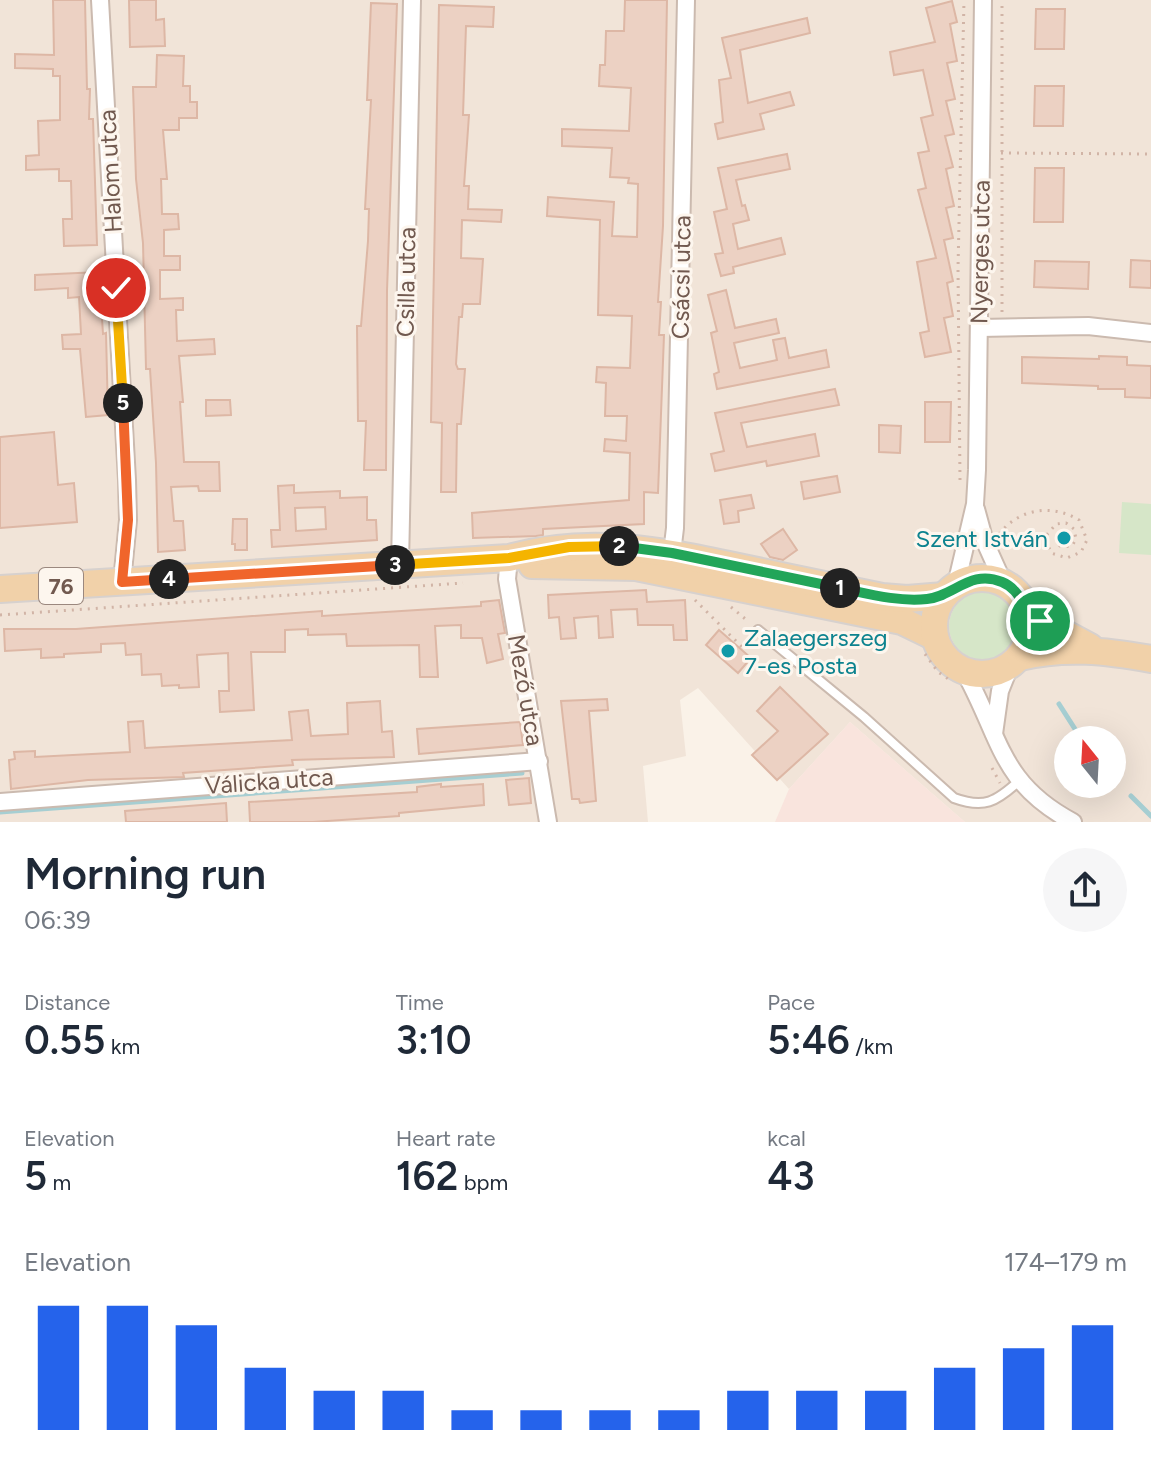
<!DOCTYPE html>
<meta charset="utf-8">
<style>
:root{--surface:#fff;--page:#f6f6f7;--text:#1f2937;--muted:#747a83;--accent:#2563eb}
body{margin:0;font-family:Figtree,sans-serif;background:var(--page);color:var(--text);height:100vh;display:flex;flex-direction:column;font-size:30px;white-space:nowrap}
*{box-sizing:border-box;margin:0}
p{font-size:26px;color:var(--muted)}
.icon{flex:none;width:44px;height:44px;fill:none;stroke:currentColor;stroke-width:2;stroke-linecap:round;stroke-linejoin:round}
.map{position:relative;height:822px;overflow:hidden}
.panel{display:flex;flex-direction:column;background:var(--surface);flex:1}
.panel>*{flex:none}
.needle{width:52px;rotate:342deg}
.fabs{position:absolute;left:1054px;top:726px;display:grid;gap:16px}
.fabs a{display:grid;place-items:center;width:72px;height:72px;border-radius:50%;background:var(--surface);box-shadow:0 8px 32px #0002;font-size:40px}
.pin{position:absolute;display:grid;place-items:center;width:68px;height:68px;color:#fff;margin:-34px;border:4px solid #fff;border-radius:50%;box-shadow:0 2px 8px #0007}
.km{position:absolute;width:40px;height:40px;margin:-20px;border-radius:50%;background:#222;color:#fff;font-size:22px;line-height:40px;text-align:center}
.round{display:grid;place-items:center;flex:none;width:84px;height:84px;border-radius:42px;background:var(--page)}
.summary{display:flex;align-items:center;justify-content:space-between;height:136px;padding:0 24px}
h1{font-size:44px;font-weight:600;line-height:60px}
.stats{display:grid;grid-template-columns:repeat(3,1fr);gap:12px;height:136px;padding:8px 24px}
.stats div{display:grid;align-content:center}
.stats b{font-size:40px;font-weight:600}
.stats small{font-size:22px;font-weight:400}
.stats p{font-size:22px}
.chart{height:224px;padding:16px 24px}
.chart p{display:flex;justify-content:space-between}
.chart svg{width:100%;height:144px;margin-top:8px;stroke:var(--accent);stroke-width:6}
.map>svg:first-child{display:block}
</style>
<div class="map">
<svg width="1151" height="822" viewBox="0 0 1151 822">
<rect width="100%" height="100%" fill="#faf2e8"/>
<path fill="#f1e4d8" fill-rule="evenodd" d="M0,0H1151V822H965L850,722L789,789L698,688L680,700L686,756L643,766L648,822H0ZM1068,740H1112V784H1068Z"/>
<polygon fill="#f9e4dd" points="850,722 965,822 775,822 789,789"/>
<g fill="#d6e6c8">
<polygon points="1122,502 1151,504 1151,555 1119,553"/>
<circle cx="983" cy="626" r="34"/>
</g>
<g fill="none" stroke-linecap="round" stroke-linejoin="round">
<g stroke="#a6ced2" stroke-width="5">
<polyline points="1059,704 1082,740"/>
<polyline points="1112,778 1115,781"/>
<polyline points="1131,796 1151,816"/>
<polyline points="0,812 522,773"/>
</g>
</g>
<g fill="#ecd1c3" stroke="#ddb7a5" stroke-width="2" fill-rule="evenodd">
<polygon points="53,0 85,0 87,89 90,89 89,119 93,119 97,245 64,246 63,219 72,219 71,181 59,181 59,169 26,170 26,156 39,155 38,121 60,120 60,76 53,76 53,69 15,68 15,54 54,55"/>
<polygon points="129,0 156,0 156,20 164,19 165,46 130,47"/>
<polygon points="625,0 667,0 663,226 658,302 661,302 659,335 664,335 658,493 644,492 644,524 543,529 543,535 536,536 473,538 472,513 629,500 630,453 604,451 605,439 626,441 627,416 605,416 606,383 596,382 597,367 630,368 632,316 598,315 600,220 547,216 548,197 614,202 612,236 637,237 638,184 628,183 629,178 610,177 612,148 562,146 562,129 629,131 631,88 599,86 600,65 605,65 606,31 624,31"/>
<polygon points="952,1 957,22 950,24 957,61 947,63 955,99 946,101 954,134 945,136 953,167 946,169 954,206 946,208 953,238 944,240 953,281 947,283 953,316 944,318 951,352 925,357 920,333 929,331 917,262 936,258 918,190 926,188 918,153 929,151 921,118 933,115 923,70 894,75 890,52 935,42 926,8"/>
<polygon points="371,3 397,4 387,291 386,470 364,470 366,421 358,421 357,326 361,326 368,241 369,209 365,209 371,100 367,100"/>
<polygon points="439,5 494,7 493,27 466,26 463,115 469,115 464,186 469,186 468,209 502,210 501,222 462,220 461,258 483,259 480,304 463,304 462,317 459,317 456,364 458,369 465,369 461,424 457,424 456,492 441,492 442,423 431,422"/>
<polygon points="1036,9 1065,9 1064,49 1035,49"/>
<polygon points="807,18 810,33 740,50 748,103 790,92 794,105 760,114 764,129 718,139 715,124 723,122 719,80 731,78 722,38"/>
<polygon points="157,55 184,56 183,86 190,86 190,102 197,102 197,118 179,118 179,130 163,130 167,179 161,179 162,214 178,214 179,229 164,230 164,256 180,256 180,270 160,270 160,299 183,298 183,310 176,310 177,341 214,339 215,354 179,356 183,402 180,402 184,462 219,462 220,491 199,491 198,486 171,487 174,521 183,521 185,550 158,552 156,463 150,369 146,369 143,243 136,179 133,87 156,87"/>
<polygon points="1035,86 1064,86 1063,126 1034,126"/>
<polygon points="787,154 790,169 736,180 742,206 745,205 749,220 733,224 738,249 781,238 785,254 733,267 734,273 721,276 715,254 723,253 714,212 727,209 718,168"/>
<polygon points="1035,168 1064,168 1063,222 1034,222"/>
<polygon points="1131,260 1151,261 1151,288 1130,287"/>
<polygon points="1035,261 1089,262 1088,289 1034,287"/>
<polygon points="99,272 103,334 106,333 108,415 86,417 80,349 63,349 62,335 81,334 79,297 68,298 68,288 35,290 35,275"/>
<polygon points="726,290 735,328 776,319 779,333 734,343 740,368 777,360 773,340 785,338 789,358 826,350 829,367 717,389 714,374 719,372 711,333 717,331 708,295"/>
<polygon points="1099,356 1127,357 1127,365 1151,366 1151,398 1125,397 1125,389 1098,389 1098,386 1022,383 1022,357 1099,359"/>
<polygon points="835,389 839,405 741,423 747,447 815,434 819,456 767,466 766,461 715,471 711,454 724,451 715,413"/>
<polygon points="206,400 230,400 231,415 206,416"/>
<polygon points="925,402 951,402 950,442 925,442"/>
<polygon points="879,425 901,426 900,453 879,452"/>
<polygon points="54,432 58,485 74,483 77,522 0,528 0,437"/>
<polygon points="837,476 840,492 804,499 801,482"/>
<path d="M294,485V493L340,491V498L367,497V520H376L377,540L272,547L271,530H280L278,486ZM325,507L326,529L296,531L295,508Z"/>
<polygon points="751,495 754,508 738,511 739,522 724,524 720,500"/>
<polygon points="233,519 247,519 247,550 235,550 235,544 232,544"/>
<polygon points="783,529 797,550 783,560 770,557 761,544"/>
<polygon points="646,590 647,602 685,600 687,640 674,640 673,625 638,625 637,609 611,610 613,637 599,638 598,616 574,618 576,638 561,639 559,617 549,618 548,595"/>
<polygon points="499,600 505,633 498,634 503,659 487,663 482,638 461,638 461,625 435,626 438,677 420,677 419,645 347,646 346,634 308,635 308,629 285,630 285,652 251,652 254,710 220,712 219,691 229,691 228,653 197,655 199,687 179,688 179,685 162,686 161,674 142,675 141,654 126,655 125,643 101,644 101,652 64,654 64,657 41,658 41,649 5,651 4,629 76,629 322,611 322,616 481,606 481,602"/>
<polygon points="719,630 751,658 738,673 706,645"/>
<polygon points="780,687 828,734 777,780 752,755 778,731 757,711"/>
<polygon points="607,699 608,710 589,711 596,801 580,803 579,799 572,799 561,701"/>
<polygon points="380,701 382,732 392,731 394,757 292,760 293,765 183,773 184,777 88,780 11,789 9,760 15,759 14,752 35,751 35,757 130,752 128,722 143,721 145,748 292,740 289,712 308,710 311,736 348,734 347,703"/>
<polygon points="520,722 523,745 419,754 417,729"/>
<polygon points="529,778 531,803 509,805 506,780"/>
<polygon points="441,784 441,787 483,784 484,805 399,813 399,816 313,822 250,822 249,802 417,792 417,787"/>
<polygon points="226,803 227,822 126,822 125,811"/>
</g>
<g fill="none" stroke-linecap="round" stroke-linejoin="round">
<defs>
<path id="service" d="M758,630L864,717L954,798C984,809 996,802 1019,781"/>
<g id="minor">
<polyline points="100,0 127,480 128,520 122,582"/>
<polyline points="980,328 1088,326 1151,333"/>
<polyline points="976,509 985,542 1003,582"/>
<polyline points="672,553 675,528 686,0"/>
<polyline points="509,558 507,579 548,822"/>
<polyline points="400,564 412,0"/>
<polyline points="956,585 975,504 977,470 983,0"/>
<path d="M964,671C1001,737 999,783 1073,822"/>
<polyline points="994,734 1000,691 1010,666"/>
<polyline points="0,802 539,761"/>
</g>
<g id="primary">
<polyline points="532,565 636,567 902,621 935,637"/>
<circle cx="982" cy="626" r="48"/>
<path d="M0,589L509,558C590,536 658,550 738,567C786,577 834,587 882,597L907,599L944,596"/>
<polyline points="1030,615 1090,647"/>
<path d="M1020,657C1066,646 1106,651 1151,659"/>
</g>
</defs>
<use href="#service" stroke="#cbbaaf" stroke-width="12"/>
<use href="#minor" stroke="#cbbaaf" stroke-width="20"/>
<use href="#primary" stroke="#d7d1ce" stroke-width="30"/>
<g stroke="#d1b4a6" stroke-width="3" stroke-dasharray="2 6" stroke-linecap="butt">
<polyline points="1001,153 1151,154"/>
<polyline points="1002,312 1002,0"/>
<polyline points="960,480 958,268 964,0"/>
<path d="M999,534C1019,509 1051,503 1079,520L1087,540L1081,552L1067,558L1051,553L1045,537L1056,524L1066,523L1074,529L1076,539L1072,546L1062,547L1058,545L1059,540"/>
<polyline points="695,600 743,648 750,639"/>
<polyline points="731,607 749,622"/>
<polyline points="0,615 463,583"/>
<polyline points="925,654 938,672 950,680"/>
<polyline points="992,768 1000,783"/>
</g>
<use href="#service" stroke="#fff" stroke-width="8"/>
<use href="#minor" stroke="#fff" stroke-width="16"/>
<use href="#primary" stroke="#f1d1a9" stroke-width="26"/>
</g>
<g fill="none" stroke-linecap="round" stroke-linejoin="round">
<defs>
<path id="split-1" d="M840,588C869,594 898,602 927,599C955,596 970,569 1002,582C1022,590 1023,612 1040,621"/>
<polyline id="split-2" points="619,546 672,553 840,588"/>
<polyline id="split-3" points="395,565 509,558 569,547 619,546"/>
<polyline id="split-4" points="169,579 395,565"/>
<polyline id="split-5" points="123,403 128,520 122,582 169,579"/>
<polyline id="split-6" points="116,288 123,403"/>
</defs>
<use href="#split-1" stroke="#fff" stroke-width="16"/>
<use href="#split-2" stroke="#fff" stroke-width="16"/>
<use href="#split-3" stroke="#fff" stroke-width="16"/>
<use href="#split-4" stroke="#fff" stroke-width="16"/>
<use href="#split-5" stroke="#fff" stroke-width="16"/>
<use href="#split-6" stroke="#fff" stroke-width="16"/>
<use href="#split-1" stroke="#22a559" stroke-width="10"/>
<use href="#split-2" stroke="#22a559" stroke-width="10"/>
<use href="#split-3" stroke="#f5b400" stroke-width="10"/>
<use href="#split-4" stroke="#f0652b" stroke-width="10"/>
<use href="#split-5" stroke="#f0652b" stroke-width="10"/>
<use href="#split-6" stroke="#f5b400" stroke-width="10"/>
</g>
<g fill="#0f9aa8" stroke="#fdf6ee" stroke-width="3">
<circle cx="1064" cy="538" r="8"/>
<circle cx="728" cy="651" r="8"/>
</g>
<g text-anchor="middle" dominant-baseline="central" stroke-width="6" stroke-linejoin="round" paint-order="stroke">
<rect fill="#fdf6ee" stroke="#9b887f" stroke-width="2" x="39" y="568" width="44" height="36" rx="6"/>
<g font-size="22" font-weight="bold" fill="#71594f">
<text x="61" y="586">76</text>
</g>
<g font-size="24" fill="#71594f" stroke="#fdf6ee">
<text transform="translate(110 171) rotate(-93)">Halom utca</text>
<text transform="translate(980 252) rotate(-89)">Nyerges utca</text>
<text transform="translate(681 277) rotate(-89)">Csácsi utca</text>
<text transform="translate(406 282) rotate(-89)">Csilla utca</text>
<text transform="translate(526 690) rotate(80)">Mező utca</text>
<text transform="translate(269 781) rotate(-4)">Válicka utca</text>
</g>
<g font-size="24" fill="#0d838f" stroke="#fdf6ee" text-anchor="end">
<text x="1048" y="538">Szent István</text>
<text x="744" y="637" text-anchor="start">Zalaegerszeg<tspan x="744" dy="28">7-es Posta</tspan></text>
</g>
</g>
</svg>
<div class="fabs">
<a><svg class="needle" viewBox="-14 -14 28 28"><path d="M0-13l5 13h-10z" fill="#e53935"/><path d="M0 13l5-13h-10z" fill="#747a83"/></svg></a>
</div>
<div class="pin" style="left:1040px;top:621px;background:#1e9e55"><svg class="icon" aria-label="arrive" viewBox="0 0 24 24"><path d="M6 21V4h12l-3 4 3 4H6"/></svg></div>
<div class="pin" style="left:116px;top:288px;background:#d93025"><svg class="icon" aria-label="check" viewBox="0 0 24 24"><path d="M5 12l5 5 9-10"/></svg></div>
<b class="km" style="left:840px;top:588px">1</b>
<b class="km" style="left:619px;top:546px">2</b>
<b class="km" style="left:395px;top:565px">3</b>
<b class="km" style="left:169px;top:579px">4</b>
<b class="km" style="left:123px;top:403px">5</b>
</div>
<section class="panel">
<div class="summary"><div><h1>Morning run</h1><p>06:39</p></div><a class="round"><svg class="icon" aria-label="share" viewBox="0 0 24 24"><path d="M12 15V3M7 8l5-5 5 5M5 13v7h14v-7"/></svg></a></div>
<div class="stats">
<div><p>Distance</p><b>0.55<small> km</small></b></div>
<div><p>Time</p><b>3:10</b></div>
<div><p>Pace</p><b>5:46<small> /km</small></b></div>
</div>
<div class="stats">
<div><p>Elevation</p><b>5<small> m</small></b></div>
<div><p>Heart rate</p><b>162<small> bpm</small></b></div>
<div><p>kcal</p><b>43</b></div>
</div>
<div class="chart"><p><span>Elevation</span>174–179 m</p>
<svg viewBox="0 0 160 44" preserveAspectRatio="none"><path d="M5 44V6M15 44V6M25 44V12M35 44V25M45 44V32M55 44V32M65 44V38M75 44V38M85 44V38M95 44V38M105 44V32M115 44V32M125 44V32M135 44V25M145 44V19M155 44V12"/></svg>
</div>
</section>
